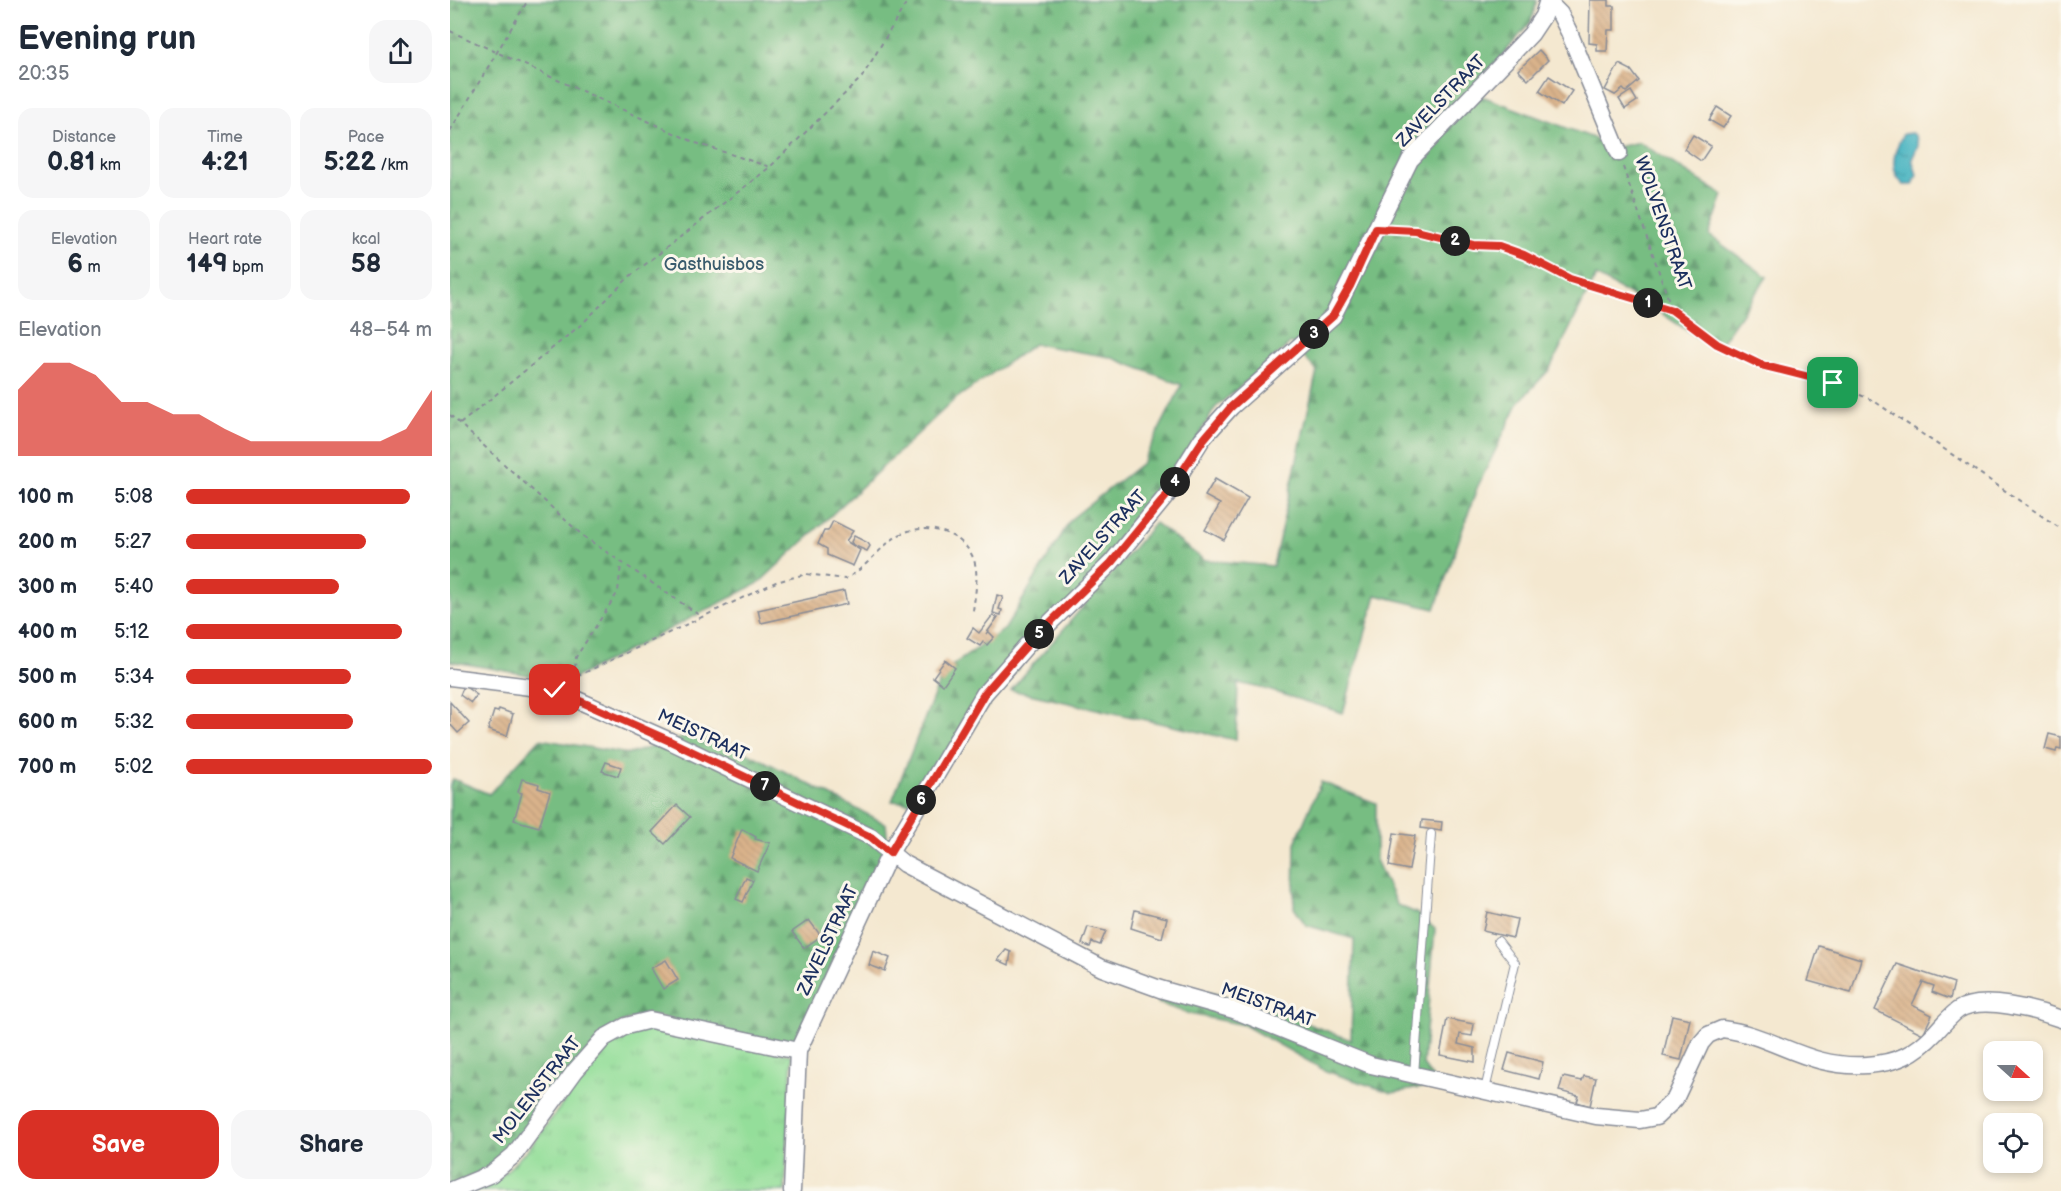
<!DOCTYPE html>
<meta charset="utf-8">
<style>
:root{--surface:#fff;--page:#f6f6f7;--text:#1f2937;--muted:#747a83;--accent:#d93025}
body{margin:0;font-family:"Balsamiq Sans",sans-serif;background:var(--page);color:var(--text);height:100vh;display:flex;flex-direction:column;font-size:22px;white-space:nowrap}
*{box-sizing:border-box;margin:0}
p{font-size:20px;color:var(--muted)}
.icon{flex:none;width:33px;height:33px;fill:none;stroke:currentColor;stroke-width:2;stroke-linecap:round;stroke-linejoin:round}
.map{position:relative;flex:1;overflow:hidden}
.sheet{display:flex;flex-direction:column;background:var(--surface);width:450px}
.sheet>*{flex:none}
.needle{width:39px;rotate:111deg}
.controls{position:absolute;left:1533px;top:1041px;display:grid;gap:12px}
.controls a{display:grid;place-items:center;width:60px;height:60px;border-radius:12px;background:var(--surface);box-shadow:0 3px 9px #0003;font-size:30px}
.pin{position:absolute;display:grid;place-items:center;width:51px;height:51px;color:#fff;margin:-26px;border-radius:12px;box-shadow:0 3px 9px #0006}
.km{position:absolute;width:30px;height:30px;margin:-15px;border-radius:50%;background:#222;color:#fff;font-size:16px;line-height:30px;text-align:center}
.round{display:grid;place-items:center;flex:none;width:63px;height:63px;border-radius:18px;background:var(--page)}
.overview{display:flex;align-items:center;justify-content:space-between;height:102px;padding:0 18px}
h1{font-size:33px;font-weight:800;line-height:45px}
.stats{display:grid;grid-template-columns:repeat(3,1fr);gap:9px;height:102px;padding:6px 18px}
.stats div{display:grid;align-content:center;border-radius:15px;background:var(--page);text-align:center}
.stats b{font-size:26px;font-weight:800}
.stats small{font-size:16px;font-weight:400}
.stats p{font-size:16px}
.chart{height:168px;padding:12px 18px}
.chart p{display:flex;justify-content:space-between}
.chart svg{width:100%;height:108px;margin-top:6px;fill:var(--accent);opacity:.7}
.cta{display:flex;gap:12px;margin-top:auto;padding:12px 18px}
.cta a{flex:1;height:69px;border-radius:18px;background:var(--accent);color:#fff;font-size:24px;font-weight:800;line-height:69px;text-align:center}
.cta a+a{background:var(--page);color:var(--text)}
ul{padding:0 18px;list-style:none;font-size:20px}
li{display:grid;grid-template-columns:96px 72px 1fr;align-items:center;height:45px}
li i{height:15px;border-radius:8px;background:var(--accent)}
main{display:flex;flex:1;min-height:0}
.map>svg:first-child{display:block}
</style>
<main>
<section class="sheet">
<div class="overview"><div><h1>Evening run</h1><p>20:35</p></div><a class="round"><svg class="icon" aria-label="share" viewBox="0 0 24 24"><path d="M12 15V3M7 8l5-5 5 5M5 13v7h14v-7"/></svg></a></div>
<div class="stats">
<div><p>Distance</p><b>0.81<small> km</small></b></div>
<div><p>Time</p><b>4:21</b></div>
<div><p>Pace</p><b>5:22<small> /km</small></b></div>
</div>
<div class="stats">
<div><p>Elevation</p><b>6<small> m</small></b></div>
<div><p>Heart rate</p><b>149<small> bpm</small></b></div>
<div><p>kcal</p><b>58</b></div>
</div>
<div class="chart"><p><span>Elevation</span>48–54 m</p>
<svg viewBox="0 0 160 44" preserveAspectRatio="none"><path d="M0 44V17L10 6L20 6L30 11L40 22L50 22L60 27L70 27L80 33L90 38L100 38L110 38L120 38L130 38L140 38L150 33L160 17V44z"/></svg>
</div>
<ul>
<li><b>100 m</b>5:08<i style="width:91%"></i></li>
<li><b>200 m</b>5:27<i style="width:73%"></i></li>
<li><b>300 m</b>5:40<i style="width:62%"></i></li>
<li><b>400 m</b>5:12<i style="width:88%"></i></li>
<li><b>500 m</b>5:34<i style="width:67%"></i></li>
<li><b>600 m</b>5:32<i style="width:68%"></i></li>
<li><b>700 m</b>5:02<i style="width:100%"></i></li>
</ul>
<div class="cta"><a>Save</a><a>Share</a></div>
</section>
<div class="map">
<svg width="1611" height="1191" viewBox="0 0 1611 1191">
<defs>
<pattern id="grass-tufts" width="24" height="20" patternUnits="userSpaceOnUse" patternTransform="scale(1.5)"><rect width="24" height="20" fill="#94de9a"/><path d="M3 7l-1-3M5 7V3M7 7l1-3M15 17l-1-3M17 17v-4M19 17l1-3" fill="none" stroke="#7fbf87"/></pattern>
<pattern id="forest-firs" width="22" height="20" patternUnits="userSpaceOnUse" patternTransform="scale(1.5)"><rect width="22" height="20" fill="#77bd82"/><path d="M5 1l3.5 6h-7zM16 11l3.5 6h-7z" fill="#619a6e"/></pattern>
<pattern id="water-ripples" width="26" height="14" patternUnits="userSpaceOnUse" patternTransform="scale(1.5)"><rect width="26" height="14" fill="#44b2c0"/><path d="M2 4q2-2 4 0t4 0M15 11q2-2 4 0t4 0" fill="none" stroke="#38919f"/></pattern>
<pattern id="building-back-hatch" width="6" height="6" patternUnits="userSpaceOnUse" patternTransform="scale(1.5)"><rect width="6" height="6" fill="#dab38b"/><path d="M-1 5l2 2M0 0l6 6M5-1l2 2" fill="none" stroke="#ba9a7a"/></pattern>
</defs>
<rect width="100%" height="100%" fill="#fbf7ec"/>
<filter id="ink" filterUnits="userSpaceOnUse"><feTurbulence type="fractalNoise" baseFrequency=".0167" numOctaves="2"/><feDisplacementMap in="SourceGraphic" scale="12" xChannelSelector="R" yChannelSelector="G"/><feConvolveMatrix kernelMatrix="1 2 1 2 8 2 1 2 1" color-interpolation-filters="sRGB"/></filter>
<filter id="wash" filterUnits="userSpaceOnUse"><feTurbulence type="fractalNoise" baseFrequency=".008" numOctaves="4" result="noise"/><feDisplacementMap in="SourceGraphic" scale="24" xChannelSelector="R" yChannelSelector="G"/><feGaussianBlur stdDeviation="1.35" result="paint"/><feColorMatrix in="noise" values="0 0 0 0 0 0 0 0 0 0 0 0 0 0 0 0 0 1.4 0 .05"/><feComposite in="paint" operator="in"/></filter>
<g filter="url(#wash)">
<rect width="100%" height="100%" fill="#f4e8d0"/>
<polygon fill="url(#grass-tufts)" stroke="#58867c" stroke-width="1.5" points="198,1026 342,1055 335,1191 21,1191 51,1177 80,1147 161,1040"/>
<g fill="url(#forest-firs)" stroke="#497670" stroke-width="1.5">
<polygon points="0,0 1087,0 1081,22 1021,92 1167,147 1189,142 1273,195 1259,235 1317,277 1266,350 1205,309 1146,276 1099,370 1069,402 1027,488 985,609 926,595 893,713 815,689 788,683 786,740 561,690 705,523 754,560 823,566 867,371 841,343 765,408 718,488 662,560 565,672 482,776 472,804 442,801 493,672 555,629 621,519 692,463 732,385 660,357 584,344 504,400 309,583 117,682 0,661"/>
<polygon points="256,731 436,824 438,845 344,1045 195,1014 166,1025 47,1163 0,1186 0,786 3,779 39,794 90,739 178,754"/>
<polygon points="871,782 926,803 926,860 947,905 966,913 985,929 973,1065 988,1085 942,1093 876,1071 794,1025 740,1014 708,1003 714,992 755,1006 757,992 799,1002 901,1040 904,939 856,925 844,908 845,843"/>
</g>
<path fill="url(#water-ripples)" stroke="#30708f" stroke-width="1.5" d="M1462,133L1466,136L1468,146L1462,159L1467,175L1463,185H1454C1438,171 1443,152 1453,134Z"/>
<g id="blocks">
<g fill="url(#building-back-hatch)">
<polygon points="1140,0 1159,0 1159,6 1164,6 1164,30 1158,30 1157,51 1147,51 1147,44 1139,43"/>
<polygon points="1089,50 1098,60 1078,80 1068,70"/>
<polygon points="1169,64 1181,70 1189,81 1176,92 1173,89 1165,95 1155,90"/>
<polygon points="1099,76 1122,91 1112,106 1089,91"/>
<polygon points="1181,91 1187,101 1175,109 1169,99"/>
<polygon points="1267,107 1281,116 1273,128 1259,120"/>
<polygon points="1243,135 1261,146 1251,161 1234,149"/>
<polygon points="765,479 798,498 774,540 755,530 770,504 755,496"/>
<polygon points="383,521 403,531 396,541 410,550 403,566 377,555 377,549 368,544 374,531 378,531"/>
<polygon points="404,536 418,543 420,546 417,551 403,545 401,542"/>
<polygon points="394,591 397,604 311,623 308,610"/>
<polygon points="547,595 553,597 549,609 552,610 551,615 543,613"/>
<polygon points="542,616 548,617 536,634 539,632 544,637 537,645 533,642 530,646 517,638 523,628 529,633"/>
<polygon points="495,660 505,668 493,685 483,677"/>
<polygon points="14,686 27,695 21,703 10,695"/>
<polygon points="0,702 19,723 8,733 0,724"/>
<polygon points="49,709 63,714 57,736 38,730 44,711 48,712"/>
<polygon points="1599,734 1611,737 1611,749 1607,748 1606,752 1595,749"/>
<polygon points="156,762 171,767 168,776 152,771"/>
<polygon points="72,779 89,784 88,788 100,792 89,827 64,820 72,793 68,792"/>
<polygon points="227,805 240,817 215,844 202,832"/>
<polygon points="972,820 992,822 991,831 971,828"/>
<polygon points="292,829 306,837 305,839 320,843 307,871 280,858"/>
<polygon points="944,833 965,836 959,870 939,866"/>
<polygon points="296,877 303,880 293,902 286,899"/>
<polygon points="685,910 717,918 712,938 681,928"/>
<polygon points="1037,912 1067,919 1063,938 1033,931"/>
<polygon points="359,920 371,936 354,948 342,932"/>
<polygon points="638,927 656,931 650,945 642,942 640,947 632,944"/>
<polygon points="1369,946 1411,959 1401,993 1358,981"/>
<polygon points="556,950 561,952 559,965 548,960"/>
<polygon points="423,951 440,958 435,971 419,965"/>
<polygon points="216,960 228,980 213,989 201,968"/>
<polygon points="1447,964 1504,983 1500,999 1482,992 1484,986 1473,982 1462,1005 1482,1015 1473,1034 1425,1010"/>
<polygon points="1222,1015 1240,1019 1231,1060 1213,1056"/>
<polygon points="997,1019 1024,1024 1022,1036 1010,1034 1008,1044 1025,1048 1025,1062 990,1055"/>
<polygon points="1059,1053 1093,1062 1089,1079 1054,1070"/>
<polygon points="1134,1076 1146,1078 1140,1106 1127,1102 1129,1096 1109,1091 1113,1077 1132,1081"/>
</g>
</g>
</g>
<g filter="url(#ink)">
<use href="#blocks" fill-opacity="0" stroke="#888c97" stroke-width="1.5"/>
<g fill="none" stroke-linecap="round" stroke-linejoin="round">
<defs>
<g id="lane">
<polyline points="964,1075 981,834"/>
<polyline points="1035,1090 1065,963 1048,941"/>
</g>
<g id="street">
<polyline points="1098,2 1110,14 1119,32 1169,153"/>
<path d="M0,677L105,690L220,741L421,837L454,864L652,968L710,989L784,1010L921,1065L1146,1116L1190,1120L1206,1117L1225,1099L1251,1043L1258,1035L1272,1029C1325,1035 1356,1069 1417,1065C1447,1063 1465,1054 1485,1033C1492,1025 1500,1016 1508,1010C1532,995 1586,1010 1611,1019"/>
<polyline points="0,1191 41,1174 64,1155 125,1071 154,1038 176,1026 200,1020 348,1051"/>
<polyline points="342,1191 348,1051 440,853 534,694 577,645 661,563 717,495 752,439 781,407 883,316 960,160 1081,34 1093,16 1098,0"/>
</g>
</defs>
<use href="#lane" stroke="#888c97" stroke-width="10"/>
<use href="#street" stroke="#888c97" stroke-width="19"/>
<g stroke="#888c97" stroke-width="2" stroke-dasharray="4.5 4.5" stroke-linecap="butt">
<polyline points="0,31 246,143 320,167"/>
<polyline points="0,131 78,0"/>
<polyline points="1173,167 1222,310 1242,327 1267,344 1311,365 1383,383 1424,401 1611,529"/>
<polyline points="944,230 966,231 1023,245 1049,246 1074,255 1120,279 1221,310"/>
<polyline points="0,415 133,536 252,617"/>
<polyline points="10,424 133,323 179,277 320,167 412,77 458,0"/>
<polyline points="124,677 126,657 168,592 171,564"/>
<path d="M119,680L326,582L356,574L395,579C417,568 429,547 449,535C474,521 514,532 524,560C529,576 525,595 523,611"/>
</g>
<use href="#lane" stroke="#fff" stroke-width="8"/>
<use href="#street" stroke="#fff" stroke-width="16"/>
</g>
</g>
<g fill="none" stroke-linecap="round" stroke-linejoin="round" filter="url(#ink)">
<defs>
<polyline id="route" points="105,690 220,741 421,837 440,853 534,694 577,645 661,563 717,495 753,440 781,407 883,316 900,286 926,229 966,231 1023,245 1049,246 1074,255 1120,279 1222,310 1267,344 1311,365 1383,383"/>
</defs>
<use href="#route" stroke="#fff" stroke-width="12"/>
<use href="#route" stroke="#d93025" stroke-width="8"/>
</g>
<g text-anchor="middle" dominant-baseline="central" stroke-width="6" stroke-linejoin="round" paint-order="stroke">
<g font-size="18" fill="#1b2f5e" stroke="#fbf7ec">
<text transform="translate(991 101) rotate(-46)">ZAVELSTRAAT</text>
<text transform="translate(1213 223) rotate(71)">WOLVENSTRAAT</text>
<text transform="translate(653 537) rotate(-48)">ZAVELSTRAAT</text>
<text transform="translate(253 735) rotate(25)">MEISTRAAT</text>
<text transform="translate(378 940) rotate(-65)">ZAVELSTRAAT</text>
<text transform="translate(818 1005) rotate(20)">MEISTRAAT</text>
<text transform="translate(87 1090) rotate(-52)">MOLENSTRAAT</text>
</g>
<g font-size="18" fill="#395b6d" stroke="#fbf7ec">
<text x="264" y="264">Gasthuisbos</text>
</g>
</g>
</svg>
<div class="controls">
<a><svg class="needle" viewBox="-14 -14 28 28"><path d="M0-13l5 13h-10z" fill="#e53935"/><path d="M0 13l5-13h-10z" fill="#747a83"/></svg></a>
<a><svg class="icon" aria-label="locate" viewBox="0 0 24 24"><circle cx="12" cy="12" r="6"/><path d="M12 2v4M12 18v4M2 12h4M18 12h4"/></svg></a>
</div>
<div class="pin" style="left:1383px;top:383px;background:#1e9e55"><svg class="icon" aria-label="arrive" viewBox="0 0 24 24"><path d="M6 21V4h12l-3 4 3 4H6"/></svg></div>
<div class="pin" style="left:105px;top:690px;background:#d93025"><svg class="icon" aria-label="check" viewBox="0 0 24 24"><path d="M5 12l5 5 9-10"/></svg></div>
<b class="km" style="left:1198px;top:303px">1</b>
<b class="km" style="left:1005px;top:241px">2</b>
<b class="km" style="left:864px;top:334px">3</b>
<b class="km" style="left:725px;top:482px">4</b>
<b class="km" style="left:589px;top:634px">5</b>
<b class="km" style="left:471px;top:800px">6</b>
<b class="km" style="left:315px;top:786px">7</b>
</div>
</main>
